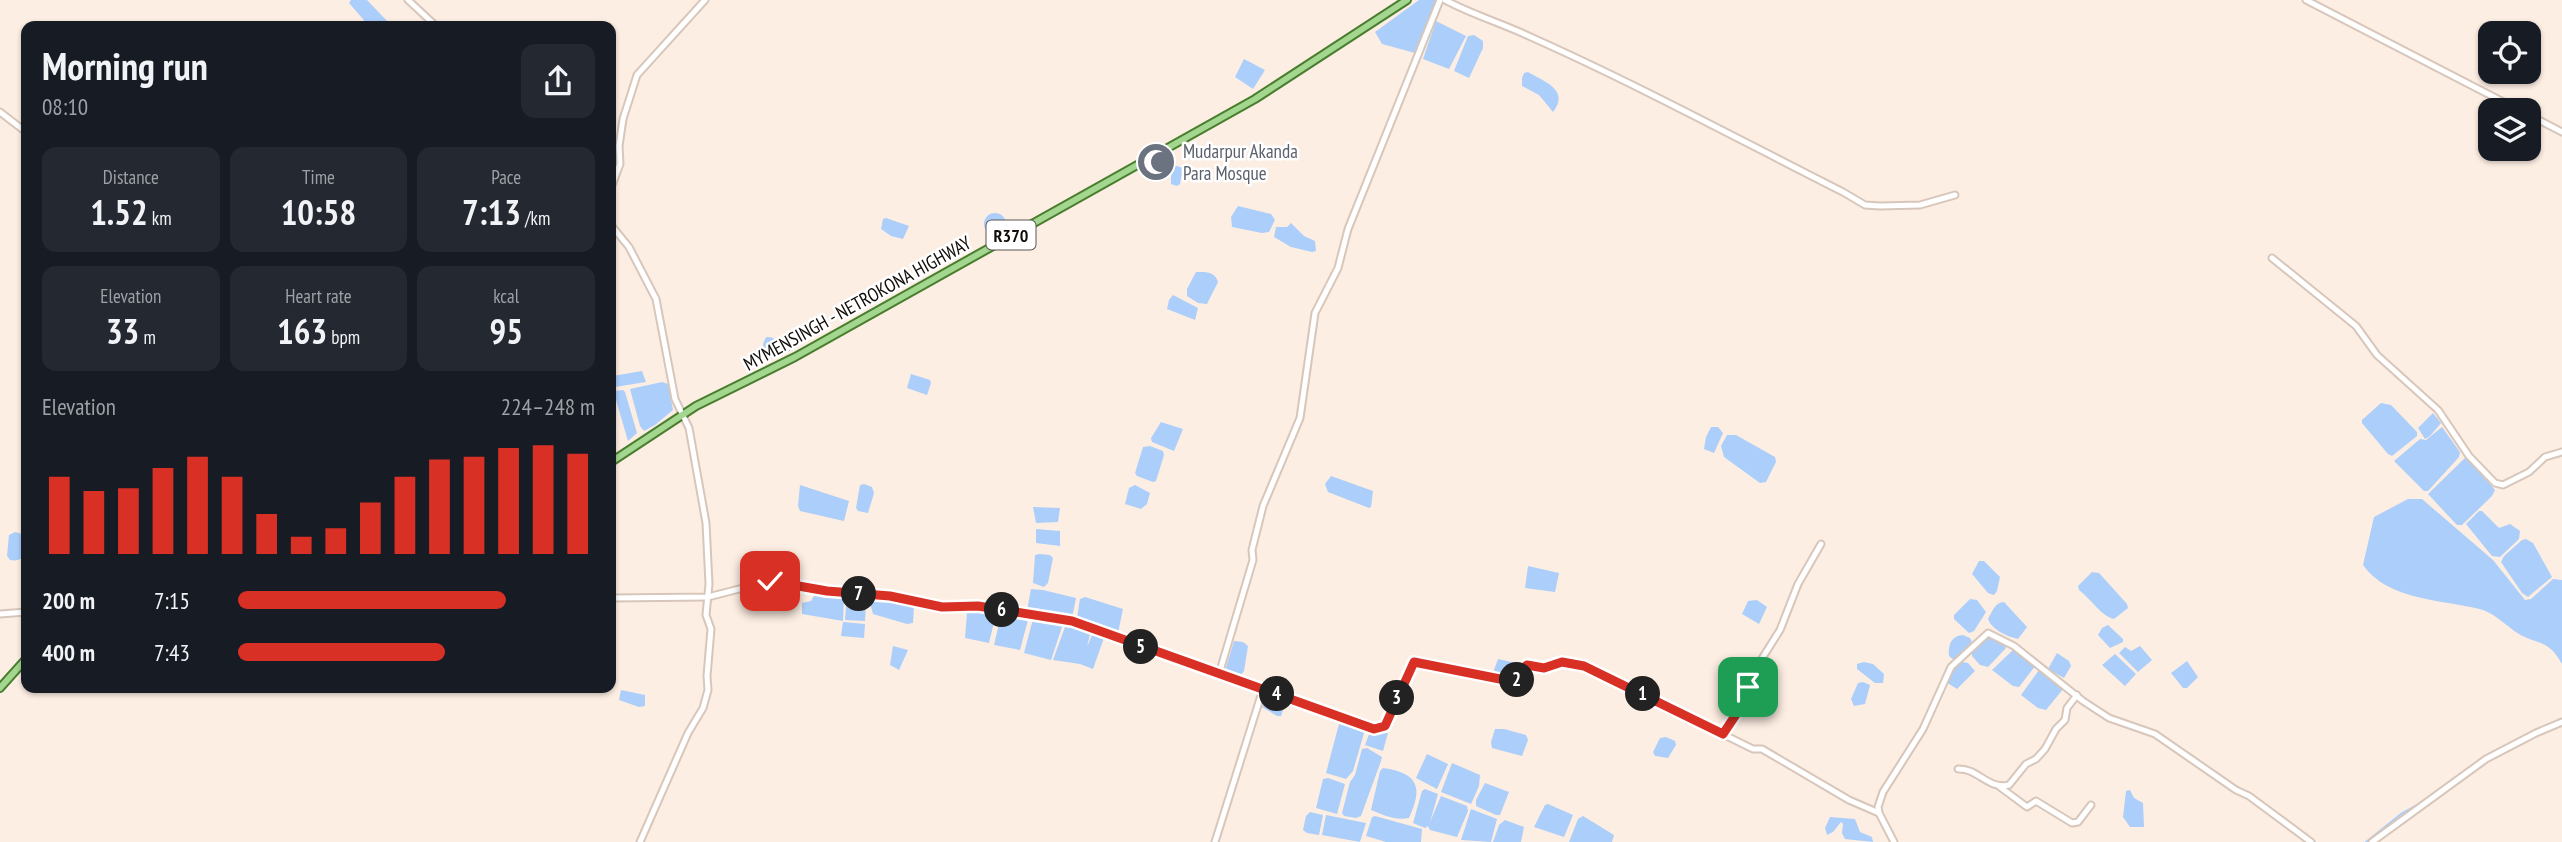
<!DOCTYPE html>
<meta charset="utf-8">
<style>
:root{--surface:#171b24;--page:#242831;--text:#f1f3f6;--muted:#9ea1a6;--accent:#d93025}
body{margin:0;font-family:"PT Sans Narrow",sans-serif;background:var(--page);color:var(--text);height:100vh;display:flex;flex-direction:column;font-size:26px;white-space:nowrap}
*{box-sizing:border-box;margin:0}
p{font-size:23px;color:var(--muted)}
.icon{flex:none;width:38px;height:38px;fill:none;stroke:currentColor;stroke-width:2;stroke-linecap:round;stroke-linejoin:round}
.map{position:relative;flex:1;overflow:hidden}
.sheet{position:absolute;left:21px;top:21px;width:595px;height:672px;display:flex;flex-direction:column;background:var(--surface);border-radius:14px;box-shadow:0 2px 5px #0004}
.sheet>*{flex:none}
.controls{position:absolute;left:2478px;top:21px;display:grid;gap:14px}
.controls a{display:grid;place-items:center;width:63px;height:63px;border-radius:14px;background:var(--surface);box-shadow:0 2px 5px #0004;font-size:35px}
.pin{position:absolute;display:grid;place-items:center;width:60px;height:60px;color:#fff;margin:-30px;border-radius:14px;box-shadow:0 4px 10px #0006}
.km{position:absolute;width:35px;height:35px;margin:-18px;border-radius:50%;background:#222;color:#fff;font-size:19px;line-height:35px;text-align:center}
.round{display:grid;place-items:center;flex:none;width:74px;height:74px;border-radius:14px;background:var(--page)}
.summary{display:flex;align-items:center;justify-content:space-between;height:119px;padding:0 21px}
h1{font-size:38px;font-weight:800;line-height:52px}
.figures{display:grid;grid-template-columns:repeat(3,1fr);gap:10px;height:119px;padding:7px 21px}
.figures div{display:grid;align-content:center;border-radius:14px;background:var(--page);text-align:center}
.figures b{font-size:35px;font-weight:800}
.figures small{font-size:19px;font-weight:400}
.figures p{font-size:19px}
.chart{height:196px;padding:14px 21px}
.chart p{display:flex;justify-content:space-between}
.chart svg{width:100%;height:126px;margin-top:7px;stroke:var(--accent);stroke-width:6}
ul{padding:0 21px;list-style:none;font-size:23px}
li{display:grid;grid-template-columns:112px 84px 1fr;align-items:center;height:52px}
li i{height:18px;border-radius:9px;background:var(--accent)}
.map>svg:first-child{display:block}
</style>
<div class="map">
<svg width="2562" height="842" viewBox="0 0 2562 842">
<rect width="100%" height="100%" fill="#fdeee3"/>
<g fill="#abcefa">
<polygon points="351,0 367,0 388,22 388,26 369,26 349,3"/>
<polygon points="1419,0 1437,0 1415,53 1382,44 1375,32"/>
<polygon points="1436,21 1466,36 1449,69 1423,59"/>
<polygon points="1474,35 1483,41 1483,48 1469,78 1454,71 1468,36"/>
<polygon points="1244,59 1265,70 1253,89 1235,77"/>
<path d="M1528,72C1545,82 1570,90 1553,112L1539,95L1522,86V78L1524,73Z"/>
<polygon points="1164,162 1183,168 1180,184 1177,186 1171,184 1171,175 1158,170"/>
<polygon points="1238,206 1271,214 1275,220 1269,232 1262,233 1232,227 1231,217"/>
<circle cx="995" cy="224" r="11"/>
<polygon points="886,218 909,226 903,239 891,236 881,229 883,219"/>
<polygon points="1291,223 1304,236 1315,241 1316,251 1312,252 1291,247 1274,237 1276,227 1287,227"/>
<path d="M1196,272C1205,272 1215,271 1218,282L1207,304L1198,303L1187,296V289Z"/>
<polygon points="1173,295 1198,308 1195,320 1167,309 1169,300"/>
<path d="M766,337C774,337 789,343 790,351L764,361L763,344Z"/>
<polygon points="642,371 646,382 615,387 612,386 613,376"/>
<polygon points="911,374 930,380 931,383 927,395 907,388"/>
<polygon points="662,382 668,384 673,410 655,425 644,431 640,426 630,389"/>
<polygon points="623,390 625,392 637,433 628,441 614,393 615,391"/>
<polygon points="2381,403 2391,405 2417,432 2417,436 2392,456 2388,454 2362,423 2362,420"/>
<polygon points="2433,413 2441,423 2430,436 2425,439 2418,428"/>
<polygon points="1161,422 1183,429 1174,451 1152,442 1151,438"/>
<polygon points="1711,427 1718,427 1723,433 1714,453 1704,449 1706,437"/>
<polygon points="2442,427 2460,452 2459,457 2428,491 2424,491 2394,461 2420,439 2426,440"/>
<polygon points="1727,435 1736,435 1775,457 1776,462 1766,482 1760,483 1724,457 1721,446"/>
<polygon points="1150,446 1163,451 1164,455 1156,481 1153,482 1137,476 1135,473 1143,447"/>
<polygon points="2466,457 2495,490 2492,496 2462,525 2457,525 2428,494"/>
<polygon points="1331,476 1373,491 1371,507 1369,508 1328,492 1325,484"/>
<polygon points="864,484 872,487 874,493 868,513 858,511 856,508 860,485"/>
<polygon points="800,485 849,501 844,521 800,511 798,506"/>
<polygon points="1135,485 1150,493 1147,504 1141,509 1125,504 1129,488"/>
<path d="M2408,499H2422L2493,560L2525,600L2531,599L2553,579L2562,580V664C2548,639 2541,646 2519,634C2506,626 2497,615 2483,610C2444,599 2389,602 2363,565L2374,517Z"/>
<polygon points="1033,507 1060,508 1058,522 1036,523"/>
<polygon points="2479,511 2482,511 2499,528 2510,524 2520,531 2519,539 2500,557 2492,556 2466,524"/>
<polygon points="1036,529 1060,531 1060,546 1036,543"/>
<path d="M15,532L26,535C26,548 28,563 10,560L7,556L9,535Z"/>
<polygon points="2526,539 2533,543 2552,577 2528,597 2522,593 2501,562 2504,556 2522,540"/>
<polygon points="1039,554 1050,555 1053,558 1048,583 1044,587 1033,583 1035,555"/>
<polygon points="1979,561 1984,561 2000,577 1997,591 1994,595 1988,593 1972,574"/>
<polygon points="1528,566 1559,573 1555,592 1525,588"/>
<path d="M2092,572L2099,573L2127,604L2128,608L2114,619C2101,616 2091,599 2079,590L2078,586Z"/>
<polygon points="1031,589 1043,590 1076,598 1072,618 1029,613 1027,611"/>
<polygon points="815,594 844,596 843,621 802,614 802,603 811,601"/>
<polygon points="847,595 856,595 859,600 866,602 865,621 845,620"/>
<polygon points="876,597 910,603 914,606 913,623 907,624 873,614 870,603"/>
<polygon points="1085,597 1123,609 1118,633 1111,634 1077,618 1080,599"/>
<polygon points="1970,599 1977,600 1986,612 1974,631 1969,633 1954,619 1954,615"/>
<polygon points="1757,600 1767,607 1759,624 1742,614 1748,601"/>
<path d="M2004,602L2027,627L2018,639C2006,636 1992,630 1988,619C1992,612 1995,602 2004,602Z"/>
<polygon points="974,610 996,614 989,643 965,638 967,613"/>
<polygon points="1005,614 1028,620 1020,650 994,645 1001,615"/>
<polygon points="1033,619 1063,624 1051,660 1024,653"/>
<polygon points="843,622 865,624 864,638 841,636"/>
<polygon points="1068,625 1077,625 1091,630 1087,647 1092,635 1104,638 1093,669 1080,664 1053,660 1065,627"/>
<polygon points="2108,625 2123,639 2123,642 2110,648 2098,635 2102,628"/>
<path d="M1963,635L1970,638L1972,642L1955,661L1949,656C1948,645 1951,636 1963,635Z"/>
<path d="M1985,636C1993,635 2003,641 2006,648L1988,667L1980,665L1972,656V653Z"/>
<polygon points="1234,641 1243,642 1248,646 1244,671 1241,675 1225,671"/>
<polygon points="893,646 908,650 899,670 890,665"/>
<polygon points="2140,646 2152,660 2138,672 2119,653 2125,647 2131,651"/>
<polygon points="2014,649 2036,665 2019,687 2013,686 1992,670"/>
<polygon points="2057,653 2069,661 2071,666 2064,678 2048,669"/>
<polygon points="2115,654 2136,674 2125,686 2102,665"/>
<polygon points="1498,659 1521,664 1518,675 1496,672 1494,670"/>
<polygon points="2187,661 2198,677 2187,688 2183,688 2171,673"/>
<polygon points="1864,662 1873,664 1884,674 1883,683 1875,683 1857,669 1857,664"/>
<polygon points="1962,662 1968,663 1975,671 1957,689 1946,682 1956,667"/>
<polygon points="2039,670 2064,688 2046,710 2038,708 2021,695"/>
<polygon points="1863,682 1870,685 1865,704 1854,706 1851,699 1858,683"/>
<polygon points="621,690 645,695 645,706 639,707 619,700"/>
<polygon points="1268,695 1286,702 1281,716 1277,716 1262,707 1265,697"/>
<polygon points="1339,724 1360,728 1364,733 1353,771 1346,779 1326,773"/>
<polygon points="1495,729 1504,729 1526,735 1528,740 1522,756 1492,748 1491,742"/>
<polygon points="1370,732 1388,733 1383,751 1365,745"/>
<polygon points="1666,737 1675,741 1676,745 1668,758 1655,756 1653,752 1660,738"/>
<polygon points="1367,748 1382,757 1381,761 1361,816 1356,818 1344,816 1342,813 1350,782 1355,775 1362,749"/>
<polygon points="1427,754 1448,764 1437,789 1416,778"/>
<polygon points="1452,763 1480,775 1479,786 1471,804 1441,792"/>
<path d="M1383,768C1419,773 1423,788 1409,818C1396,821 1383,815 1371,810L1380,771Z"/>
<polygon points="1328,778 1345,784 1337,814 1316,808 1323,779"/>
<polygon points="1485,783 1509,792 1500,815 1496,815 1476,806 1476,800"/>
<polygon points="1425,789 1438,794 1430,822 1441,796 1467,806 1468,811 1457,837 1430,830 1428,826 1425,828 1413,823 1422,791"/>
<polygon points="2130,790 2134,798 2143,803 2144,827 2130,827 2123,817 2126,791"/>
<polygon points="1548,804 1573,815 1564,837 1534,827 1545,805"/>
<polygon points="1471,809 1497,819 1491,842 1461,840"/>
<polygon points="1310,812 1323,815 1319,835 1307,833 1303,830 1306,816"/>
<polygon points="1326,815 1366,823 1360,842 1322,835"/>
<polygon points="1375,816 1422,829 1421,842 1386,842 1366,836 1372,817"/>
<polygon points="1583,816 1614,835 1612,842 1569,842 1578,819"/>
<polygon points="1830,817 1855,819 1860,832 1872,837 1873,842 1845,839 1842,833 1843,824 1841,822 1833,832 1827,835 1825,828"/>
<polygon points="1505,820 1524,827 1521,842 1493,842 1499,825"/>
</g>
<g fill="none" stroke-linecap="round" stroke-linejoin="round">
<g stroke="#abcefa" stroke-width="2">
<polyline points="2224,779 2246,792"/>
<polyline points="2285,820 2315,842"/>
<polyline points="2366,842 2401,814 2423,802"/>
</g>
<defs>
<g id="minor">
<polyline points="408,0 436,26"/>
<path d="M1445,0C1473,15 1504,24 1533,38C1638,85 1740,140 1843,192L1865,205L1880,206L1920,205L1955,195"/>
<polyline points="2306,0 2519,110"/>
<polyline points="0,112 26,132"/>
<polyline points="2529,115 2562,132"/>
<polyline points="611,188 620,164 619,146 623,119 637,75 705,0"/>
<polyline points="611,225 629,247 656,299 675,399 689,428 706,523 709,584 706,615 711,629 707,676 708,690 703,708 688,733 640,842"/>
<polyline points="2272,258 2356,326 2377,355 2438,410 2469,456 2495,483 2503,485 2529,472 2545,457 2562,452"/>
<polyline points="611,598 708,597 770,581 827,591 890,596 942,607 978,606 1072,621 1374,729 1385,726 1414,662 1510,681 1520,679 1523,668 1527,665 1544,669 1562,662 1584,666 1753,749 1762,749 1849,800 1879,813 1894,842"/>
<polyline points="0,614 26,612"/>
<polyline points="1219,674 1253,560 1252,550 1263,506 1300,418 1315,313 1338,268 1348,229 1440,0"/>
<polyline points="1723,734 1741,707 1751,676 1780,630 1798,584 1821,544"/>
<path d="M1958,769C1978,768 1988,790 2009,785L2026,764L2036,759L2045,749L2056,729L2065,720L2067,708L2077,695"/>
<polyline points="2000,787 2027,807 2036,801 2072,823 2078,822 2091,805"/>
<polyline points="1879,813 1878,807 1883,792 1923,729 1951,667 1988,633 2014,646 2083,701 2109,718 2155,734 2236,790 2249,796 2311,842"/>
<polyline points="1215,842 1263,689"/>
<polyline points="2372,842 2486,759 2536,733 2562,722"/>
</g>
<g id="major">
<polyline points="611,462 696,406 795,357 1255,99 1407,0"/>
<polyline points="0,688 26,659"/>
</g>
</defs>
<use href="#minor" stroke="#d7c6b9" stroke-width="9"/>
<use href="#major" stroke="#497d2f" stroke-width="10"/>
<use href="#minor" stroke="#fff" stroke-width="5"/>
<use href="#major" stroke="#a3d68e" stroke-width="6"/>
</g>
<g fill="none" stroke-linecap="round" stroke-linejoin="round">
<defs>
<polyline id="route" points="770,581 827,591 890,596 942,607 978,606 1072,621 1374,729 1385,726 1414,662 1510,681 1520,679 1523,668 1527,665 1544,668 1562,662 1584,666 1723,734 1741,707 1748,687"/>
</defs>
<use href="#route" stroke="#fff" stroke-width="14"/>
<use href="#route" stroke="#d93025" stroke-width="9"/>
</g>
<defs>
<symbol id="mosque-disc" viewBox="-11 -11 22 22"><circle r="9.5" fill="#6b7280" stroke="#fff"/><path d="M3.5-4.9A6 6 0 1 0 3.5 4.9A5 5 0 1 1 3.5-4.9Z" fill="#fff"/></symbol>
</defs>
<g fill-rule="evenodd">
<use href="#mosque-disc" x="1134" y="140" width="44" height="44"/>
</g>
<g text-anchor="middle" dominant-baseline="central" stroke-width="5" stroke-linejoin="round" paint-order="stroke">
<rect fill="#fff" stroke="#5a5653" stroke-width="2" x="986.5" y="220.5" width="49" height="29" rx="5"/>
<g font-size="18" font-weight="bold" fill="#130d09">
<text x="1011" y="235">R370</text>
</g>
<g font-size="19" fill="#5b616d" stroke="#fff" text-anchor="start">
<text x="1183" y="151">Mudarpur Akanda<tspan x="1183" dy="22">Para Mosque</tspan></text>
</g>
<g font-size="19" fill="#130d09" stroke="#fff">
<text transform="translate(857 303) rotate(-29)">MYMENSINGH - NETROKONA HIGHWAY</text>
</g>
</g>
</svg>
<div class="controls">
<a><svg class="icon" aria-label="locate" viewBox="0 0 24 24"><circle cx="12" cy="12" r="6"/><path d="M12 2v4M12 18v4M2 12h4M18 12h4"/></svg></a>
<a><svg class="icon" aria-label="layers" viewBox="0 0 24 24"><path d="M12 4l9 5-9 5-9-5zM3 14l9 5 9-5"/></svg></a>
</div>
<div class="pin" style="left:1748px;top:687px;background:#1e9e55"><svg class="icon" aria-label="arrive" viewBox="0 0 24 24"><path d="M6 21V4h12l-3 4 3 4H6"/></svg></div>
<div class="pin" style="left:770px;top:581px;background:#d93025"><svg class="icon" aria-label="check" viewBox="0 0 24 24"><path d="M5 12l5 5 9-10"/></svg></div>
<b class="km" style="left:1643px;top:694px">1</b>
<b class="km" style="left:1517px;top:680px">2</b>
<b class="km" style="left:1397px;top:698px">3</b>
<b class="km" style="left:1277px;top:694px">4</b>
<b class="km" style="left:1141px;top:647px">5</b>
<b class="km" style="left:1002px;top:610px">6</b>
<b class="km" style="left:859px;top:594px">7</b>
<section class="sheet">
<div class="summary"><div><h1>Morning run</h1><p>08:10</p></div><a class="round"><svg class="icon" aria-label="share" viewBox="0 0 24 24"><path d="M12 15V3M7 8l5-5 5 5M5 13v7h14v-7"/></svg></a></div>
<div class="figures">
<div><p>Distance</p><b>1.52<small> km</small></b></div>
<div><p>Time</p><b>10:58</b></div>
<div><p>Pace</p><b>7:13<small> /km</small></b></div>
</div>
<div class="figures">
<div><p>Elevation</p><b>33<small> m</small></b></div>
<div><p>Heart rate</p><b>163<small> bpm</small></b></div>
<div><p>kcal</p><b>95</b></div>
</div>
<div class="chart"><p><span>Elevation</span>224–248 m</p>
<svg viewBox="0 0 160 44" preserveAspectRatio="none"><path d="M5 44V17M15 44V22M25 44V21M35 44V14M45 44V10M55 44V17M65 44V30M75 44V38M85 44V35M95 44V26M105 44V17M115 44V11M125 44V10M135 44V7M145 44V6M155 44V9"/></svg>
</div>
<ul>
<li><b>200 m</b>7:15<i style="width:75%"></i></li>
<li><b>400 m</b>7:43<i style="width:58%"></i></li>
</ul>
</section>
</div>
